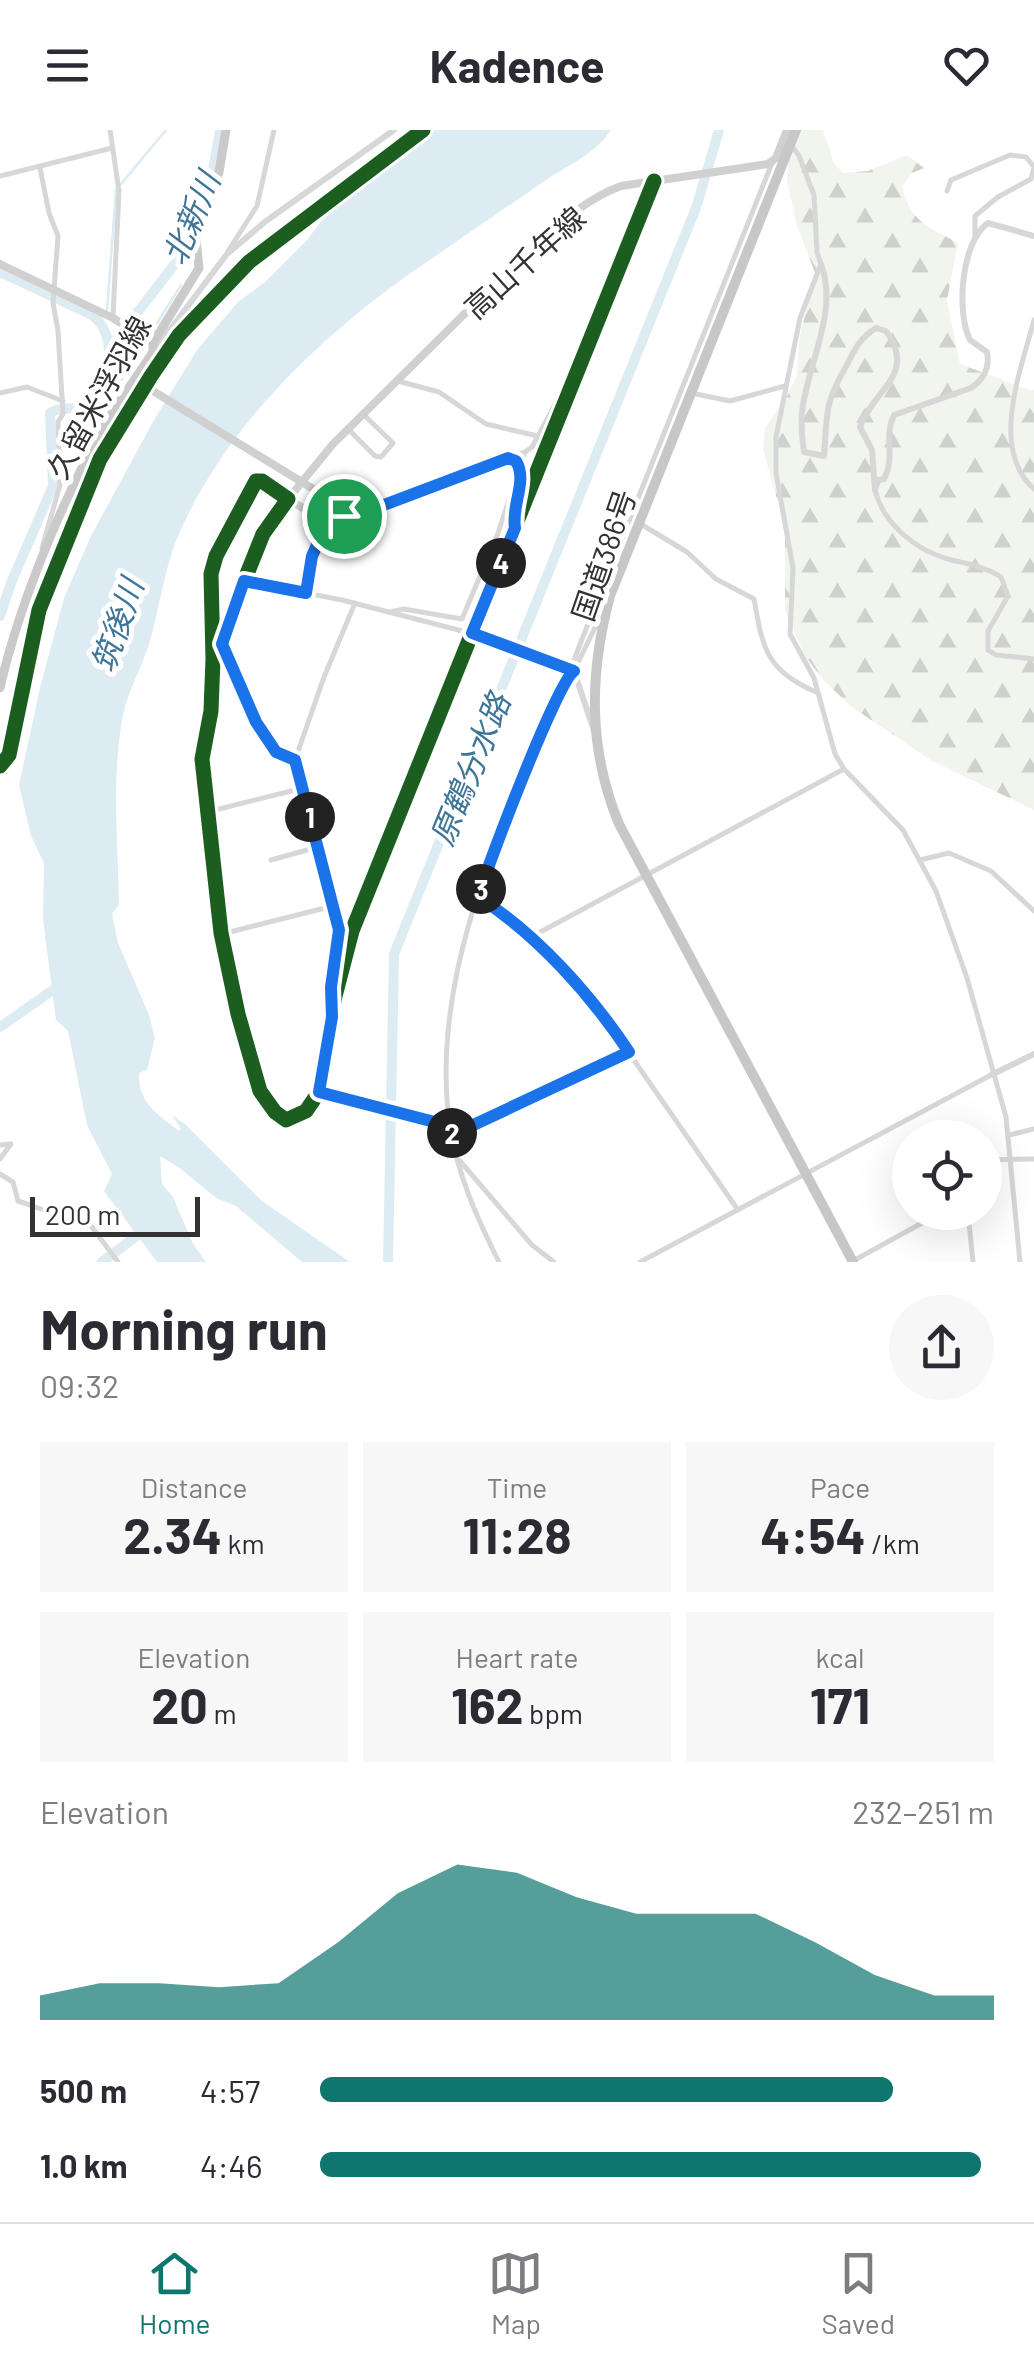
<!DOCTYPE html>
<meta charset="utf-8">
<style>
:root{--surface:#fff;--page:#f7f7f7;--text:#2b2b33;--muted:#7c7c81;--line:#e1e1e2;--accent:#0f766e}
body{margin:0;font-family:Barlow,"Noto Sans JP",sans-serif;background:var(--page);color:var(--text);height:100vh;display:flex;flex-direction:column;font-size:38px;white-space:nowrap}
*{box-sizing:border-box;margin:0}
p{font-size:32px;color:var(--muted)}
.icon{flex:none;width:55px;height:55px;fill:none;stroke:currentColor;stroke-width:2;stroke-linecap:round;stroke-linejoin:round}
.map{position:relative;height:1132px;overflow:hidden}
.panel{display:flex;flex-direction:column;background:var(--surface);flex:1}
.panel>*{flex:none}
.fabs{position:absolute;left:892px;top:990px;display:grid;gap:20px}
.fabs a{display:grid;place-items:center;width:110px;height:110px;border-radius:50%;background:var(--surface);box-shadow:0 10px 40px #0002;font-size:50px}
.scale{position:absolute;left:30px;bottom:25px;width:170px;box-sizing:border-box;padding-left:10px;border:5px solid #333;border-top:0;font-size:28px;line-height:35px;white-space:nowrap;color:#333;-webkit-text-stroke:8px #fff;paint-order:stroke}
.pin{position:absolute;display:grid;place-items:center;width:85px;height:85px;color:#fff;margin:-42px;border:5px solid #fff;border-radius:50%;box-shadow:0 2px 10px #0007}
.km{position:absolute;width:50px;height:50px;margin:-25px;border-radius:50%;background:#222;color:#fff;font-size:28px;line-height:50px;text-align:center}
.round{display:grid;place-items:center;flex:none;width:105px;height:105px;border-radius:52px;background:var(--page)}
.headline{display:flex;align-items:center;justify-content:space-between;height:170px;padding:0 40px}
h1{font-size:55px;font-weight:700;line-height:75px}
.stats{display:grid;grid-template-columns:repeat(3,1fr);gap:15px;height:170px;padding:10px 40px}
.stats div{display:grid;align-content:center;border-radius:0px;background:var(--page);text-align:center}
.stats b{font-size:50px;font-weight:700}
.stats small{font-size:28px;font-weight:400}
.stats p{font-size:28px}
.chart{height:280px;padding:20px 40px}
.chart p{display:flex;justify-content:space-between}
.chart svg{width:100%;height:180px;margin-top:10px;fill:var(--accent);opacity:.7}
ul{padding:0 40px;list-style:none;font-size:32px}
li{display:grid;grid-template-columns:160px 120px 1fr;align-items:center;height:75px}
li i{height:25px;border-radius:12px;background:var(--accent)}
header{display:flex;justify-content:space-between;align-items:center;height:130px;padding:0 40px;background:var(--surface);font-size:45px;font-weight:700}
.tab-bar{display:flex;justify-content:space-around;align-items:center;height:140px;border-top:2px solid var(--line);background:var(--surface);font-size:28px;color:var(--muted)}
.tab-bar a{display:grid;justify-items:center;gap:5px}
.tab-bar .selected{color:var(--accent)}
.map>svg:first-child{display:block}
</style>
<header><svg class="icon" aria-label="menu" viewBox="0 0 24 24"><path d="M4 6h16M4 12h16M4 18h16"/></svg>Kadence<svg class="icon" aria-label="heart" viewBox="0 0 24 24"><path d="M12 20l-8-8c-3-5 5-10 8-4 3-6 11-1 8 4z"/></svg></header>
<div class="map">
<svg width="1034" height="1132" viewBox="0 0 1034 1132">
<defs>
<pattern id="forest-firs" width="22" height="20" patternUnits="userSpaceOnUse" patternTransform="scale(2.5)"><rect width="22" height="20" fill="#f1f5ed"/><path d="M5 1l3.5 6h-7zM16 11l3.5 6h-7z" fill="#cfd2cc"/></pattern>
</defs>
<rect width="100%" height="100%" fill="#fff"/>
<path fill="url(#forest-firs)" d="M795,0H823L834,33L843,43L868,41L907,25L924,38L912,43L902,57C911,93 928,96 958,113L947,170L960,234L1032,261L1034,259V680L932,631L852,577L824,551L805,526L785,481V397L763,320L765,298L786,268L797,246L800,206L815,143L796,92L787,51L789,20Z"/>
<path fill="#ddebf3" d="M434,0H611C595,24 570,34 546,50C500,82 454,113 408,145C314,212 221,302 176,411C164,442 160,475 151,507C144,534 129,557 123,585C111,647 118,713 119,775L112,784L118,813L149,885L155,908L147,940L139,943C138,973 156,983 179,1001L181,999L172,985L186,995L262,1071L350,1132H302L236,1076L216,1068L181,1039L160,1026L162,1054L173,1067L193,1114L206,1132H157L104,1061L112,1044L87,995L68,901L56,890L43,789L44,733L31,706L19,655L40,558L64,468L91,406L154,290L197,220L238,172L265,152L306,111L334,75Z"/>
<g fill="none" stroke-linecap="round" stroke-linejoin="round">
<g stroke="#ddebf3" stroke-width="2.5">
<polyline points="121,54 166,0"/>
<polyline points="107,181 116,60"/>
<polyline points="101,273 108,272 181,155"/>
</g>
<g stroke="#ddebf3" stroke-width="10">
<path d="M0,142L92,185C119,206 108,244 101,273C85,284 66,273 50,283L53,356L11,453L0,486"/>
<polyline points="110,218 181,126 211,52 220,0"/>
<polyline points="0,897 60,855"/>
<polyline points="102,1132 146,1099"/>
<polyline points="388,1132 394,824 696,78 719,0"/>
</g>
<g stroke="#d7d7d7" stroke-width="5">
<polyline points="110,0 119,61 113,186"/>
<polyline points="792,16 799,26 814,65 817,122 821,134 800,188 776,307 776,343 793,438 790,504 814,548 835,624 844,639 903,700 936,761 967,848 1006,987 1020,1132"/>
<polyline points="40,38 49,83 58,106 53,173 58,201 63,284 58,292 60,355 42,418"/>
<polyline points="0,46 112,18"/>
<polyline points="947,61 951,50 1010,25 1026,27 1034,37 1031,49 998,67 975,86 975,106"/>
<polyline points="228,121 257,76 274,0"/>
<path d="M1034,190C1021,240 989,319 1034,359"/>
<polyline points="398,251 439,262 486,294 538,306"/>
<polyline points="0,263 27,257 63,271"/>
<polyline points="691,263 730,271 785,256"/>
<polyline points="349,300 375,326 381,327 393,313 364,285"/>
<path d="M511,328L519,334C526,354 512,375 515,396"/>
<path d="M875,360C883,393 915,420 948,429C966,434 985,436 1001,447L1008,466L988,501V520L996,525L1034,529"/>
<polyline points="344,386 360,384 525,322 532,317 565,256 574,247"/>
<path d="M639,393L687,422L716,449L754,469C763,520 766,540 818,563"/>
<polyline points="244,451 342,470 474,504"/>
<polyline points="306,461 313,426 327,393"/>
<polyline points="390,482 404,479 462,489 498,403 525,322"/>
<polyline points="222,513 257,592 276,622 294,630"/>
<polyline points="213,529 211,444 216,426 256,351 262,351 288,369 263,404 213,529 211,581 202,629 221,803 238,884 260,961 275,982 286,990 306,981 319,962 335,866 352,801 472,503"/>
<polyline points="574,541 572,535 593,481 772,33"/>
<polyline points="219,679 303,658"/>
<polyline points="271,730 318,717"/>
<polyline points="920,730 949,723 991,741 1034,781"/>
<polyline points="478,767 542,817 597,877 738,1080"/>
<polyline points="230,802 333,776"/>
<polyline points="531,807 844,639"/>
<polyline points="331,878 339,801 295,630 324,547 355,473"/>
<polyline points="319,962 450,996"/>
<polyline points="452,1005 629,922"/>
<polyline points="1009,1005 1034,999"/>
<polyline points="0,1015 11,1014 0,1029"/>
<polyline points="985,1030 1034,1029"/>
<polyline points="460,1031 532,1115 554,1132"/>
<path d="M0,1044L13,1052L18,1071C40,1077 58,1091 77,1077L118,1132"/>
<polyline points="968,1082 973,1132"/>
<polyline points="853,1131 942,1082"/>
<path d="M499,1132C477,1088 458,1046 450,997C427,843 508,683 567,546L574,541L603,481"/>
<polyline points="640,1132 991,945"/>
</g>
<g stroke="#d7d7d7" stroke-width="6">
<path d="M821,134C839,182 807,235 802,282C801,295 802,309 804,322L824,326C827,289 824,275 843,242C853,224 857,210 876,198L886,201C918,245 873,259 860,297L872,320L875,360L878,350L884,349C896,327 883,307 894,285L971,258C984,249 990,237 987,222L970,210C956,182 961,112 988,93L1034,106"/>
<polyline points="154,221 227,124 266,91 394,0"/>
<polyline points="472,503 654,51"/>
<polyline points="477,505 574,541 594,601"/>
<polyline points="991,945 1034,924"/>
</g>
<g stroke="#d0d0d0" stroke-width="8">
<polyline points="0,134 113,188 153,213"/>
<path d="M328,368L345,382L342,388L327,393L288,369L333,314L528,121C556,97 585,69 621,56L768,34L776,28L787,0"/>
</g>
<path stroke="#cacaca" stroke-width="9" d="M0,558C19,474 63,368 106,293C120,268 138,246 153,222V213L199,138L196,109L219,42L226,0"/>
<path stroke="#c7c7c7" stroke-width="10" d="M796,0L610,466C589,544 588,619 619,694L853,1132"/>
<polyline stroke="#d0d0d0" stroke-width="8" points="140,253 328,368"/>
<defs>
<g id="cycleway">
<polyline points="213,529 211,444 216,426 256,351 262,351 288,369 263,404 213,529 211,581 202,629 221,803 238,884 260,961 275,982 286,990 306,981 319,962 335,866 352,801 654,51"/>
<polyline points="0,636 9,625 39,480 100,329 151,246 179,205 249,132 423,0"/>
</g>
</defs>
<use href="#cycleway" stroke="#fff" stroke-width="21"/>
<use href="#cycleway" stroke="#1b5e20" stroke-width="15"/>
</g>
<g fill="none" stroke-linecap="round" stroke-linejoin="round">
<defs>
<path id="route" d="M508,328L516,331C528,351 511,375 515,398L472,503L574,541C557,552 487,737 478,767C536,803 591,865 629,922L452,1005L450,996L319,962L332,887L331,857L339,800L295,630L276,622L256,592L222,514L244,451L306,463L312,426L327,393L360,384Z"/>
</defs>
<use href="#route" stroke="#fff" stroke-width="20"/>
<use href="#route" stroke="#1a73e8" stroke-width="12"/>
</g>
<g text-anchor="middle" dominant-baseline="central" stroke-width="10" stroke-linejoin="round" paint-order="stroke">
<g font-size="30" fill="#333" stroke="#fff">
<text transform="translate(524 132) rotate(-42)">高山千年線</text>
<text transform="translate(98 267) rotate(-61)">久留米浮羽線</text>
<text transform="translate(603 425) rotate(-71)">国道386号</text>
</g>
<g font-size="32" font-style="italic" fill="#3f7597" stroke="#fff">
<text transform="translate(190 88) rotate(-67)">北新川</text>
<text transform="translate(116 495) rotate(-71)">筑後川</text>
<text transform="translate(469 639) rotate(-68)">原鶴分水路</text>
</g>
</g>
</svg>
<div class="fabs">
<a><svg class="icon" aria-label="locate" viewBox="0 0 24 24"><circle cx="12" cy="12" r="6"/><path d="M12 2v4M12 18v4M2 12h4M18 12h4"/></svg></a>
</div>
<div class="scale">200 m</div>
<div class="pin" style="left:344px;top:386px;background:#1e9e55"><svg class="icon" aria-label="arrive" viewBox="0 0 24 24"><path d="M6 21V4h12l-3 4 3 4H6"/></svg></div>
<b class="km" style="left:310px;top:687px">1</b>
<b class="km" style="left:452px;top:1003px">2</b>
<b class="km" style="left:481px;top:759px">3</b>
<b class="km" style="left:501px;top:433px">4</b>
</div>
<section class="panel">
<div class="headline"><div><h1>Morning run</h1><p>09:32</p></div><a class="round"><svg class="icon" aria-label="share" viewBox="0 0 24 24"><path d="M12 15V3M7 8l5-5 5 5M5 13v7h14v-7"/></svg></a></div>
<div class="stats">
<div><p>Distance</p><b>2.34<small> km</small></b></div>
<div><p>Time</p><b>11:28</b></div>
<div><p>Pace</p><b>4:54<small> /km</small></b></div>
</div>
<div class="stats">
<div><p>Elevation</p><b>20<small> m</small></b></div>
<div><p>Heart rate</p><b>162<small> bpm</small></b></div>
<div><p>kcal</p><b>171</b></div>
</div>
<div class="chart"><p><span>Elevation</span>232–251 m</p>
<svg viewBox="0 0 160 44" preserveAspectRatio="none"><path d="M0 44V38L10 35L20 35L30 36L40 35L50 25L60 13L70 6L80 8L90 14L100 18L110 18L120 18L130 25L140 33L150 38L160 38V44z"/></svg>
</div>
<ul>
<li><b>500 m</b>4:57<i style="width:85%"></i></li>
<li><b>1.0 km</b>4:46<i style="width:98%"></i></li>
</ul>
</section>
<nav class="tab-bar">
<a class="selected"><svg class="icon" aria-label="home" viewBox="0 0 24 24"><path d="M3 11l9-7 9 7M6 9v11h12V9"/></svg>Home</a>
<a><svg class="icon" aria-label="map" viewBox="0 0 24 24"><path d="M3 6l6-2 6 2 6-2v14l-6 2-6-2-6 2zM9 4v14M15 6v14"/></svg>Map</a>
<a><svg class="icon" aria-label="saved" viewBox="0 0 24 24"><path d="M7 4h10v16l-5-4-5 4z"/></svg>Saved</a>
</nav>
